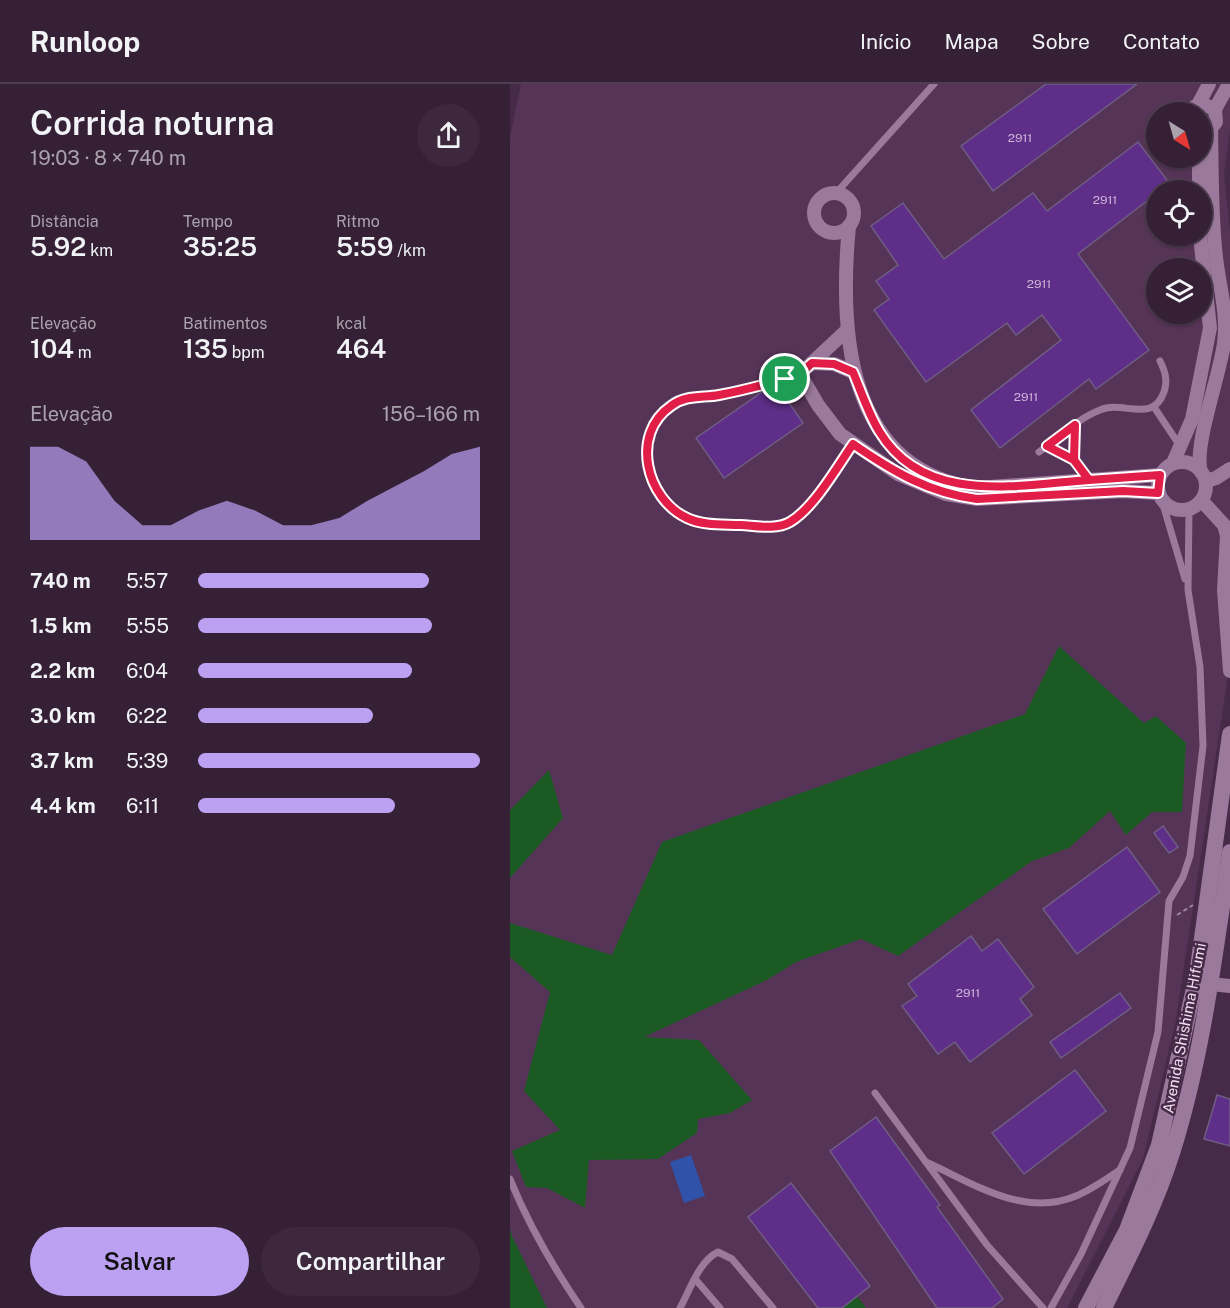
<!DOCTYPE html>
<html lang="pt">
<meta charset="utf-8">
<style>
:root{--surface:#352036;--page:#3d283e;--text:#f1f3f6;--muted:#aaa3ad;--line:#4f3e51;--accent:#bca0f2}
body{margin:0;font-family:"Public Sans",sans-serif;background:var(--page);color:var(--text);height:100vh;display:flex;flex-direction:column;font-size:22px;white-space:nowrap}
*{box-sizing:border-box;margin:0}
p{font-size:20px;color:var(--muted)}
.icon{flex:none;width:33px;height:33px;fill:none;stroke:currentColor;stroke-width:2;stroke-linecap:round;stroke-linejoin:round}
.map{position:relative;flex:1;overflow:hidden}
.side{display:flex;flex-direction:column;background:var(--surface);width:510px}
.side>*{flex:none}
.needle{width:39px;rotate:143deg}
.buttons{position:absolute;left:636px;top:18px;display:grid;gap:12px}
.buttons a{display:grid;place-items:center;width:66px;height:66px;border-radius:50%;background:var(--surface);box-shadow:0 2px 4px #0004,0 0 0 2px var(--line);font-size:30px}
.pin{position:absolute;display:grid;place-items:center;width:51px;height:51px;color:#fff;margin:-26px;border:3px solid #fff;border-radius:50%;box-shadow:0 2px 6px #0007}
.round{display:grid;place-items:center;flex:none;width:63px;height:63px;border-radius:32px;background:var(--page)}
.headline{display:flex;align-items:center;justify-content:space-between;height:102px;padding:0 30px}
h1{font-size:33px;font-weight:600;line-height:45px}
.metrics{display:grid;grid-template-columns:repeat(3,1fr);gap:9px;height:102px;padding:6px 30px}
.metrics div{display:grid;align-content:center}
.metrics b{font-size:26px;font-weight:600}
.metrics small{font-size:16px;font-weight:400}
.metrics p{font-size:16px}
.chart{height:168px;padding:12px 30px}
.chart p{display:flex;justify-content:space-between}
.chart svg{width:100%;height:108px;margin-top:6px;fill:var(--accent);opacity:.7}
.cta{display:flex;gap:12px;margin-top:auto;padding:12px 30px}
.cta a{flex:1;height:69px;border-radius:36px;background:var(--accent);color:#111;font-size:24px;font-weight:600;line-height:69px;text-align:center}
.cta a+a{background:var(--page);color:var(--text)}
ul{padding:0 30px;list-style:none;font-size:20px}
li{display:grid;grid-template-columns:96px 72px 1fr;align-items:center;height:45px}
li i{height:15px;border-radius:8px;background:var(--accent)}
header{display:flex;align-items:center;gap:36px;box-sizing:border-box;height:84px;padding:0 30px;background:var(--surface);border-bottom:2px solid var(--line)}
header strong{font-size:28px}
nav{display:flex;gap:33px;margin-inline-start:auto;font-size:21px}
main{display:flex;flex:1;min-height:0}
.map>svg:first-child{display:block}
</style>
<header>
<strong>Runloop</strong>
<nav><a>Início</a><a>Mapa</a><a>Sobre</a><a>Contato</a></nav>
</header>
<main>
<section class="side">
<div class="headline"><div><h1>Corrida noturna</h1><p>19:03 · 8 × 740 m</p></div><a class="round"><svg class="icon" aria-label="share" viewBox="0 0 24 24"><path d="M12 15V3M7 8l5-5 5 5M5 13v7h14v-7"/></svg></a></div>
<div class="metrics">
<div><p>Distância</p><b>5.92<small> km</small></b></div>
<div><p>Tempo</p><b>35:25</b></div>
<div><p>Ritmo</p><b>5:59<small> /km</small></b></div>
</div>
<div class="metrics">
<div><p>Elevação</p><b>104<small> m</small></b></div>
<div><p>Batimentos</p><b>135<small> bpm</small></b></div>
<div><p>kcal</p><b>464</b></div>
</div>
<div class="chart"><p><span>Elevação</span>156–166 m</p>
<svg viewBox="0 0 160 44" preserveAspectRatio="none"><path d="M0 44V6L10 6L20 12L30 28L40 38L50 38L60 32L70 28L80 32L90 38L100 38L110 35L120 28L130 22L140 16L150 9L160 6V44z"/></svg>
</div>
<ul>
<li><b>740 m</b>5:57<i style="width:82%"></i></li>
<li><b>1.5 km</b>5:55<i style="width:83%"></i></li>
<li><b>2.2 km</b>6:04<i style="width:76%"></i></li>
<li><b>3.0 km</b>6:22<i style="width:62%"></i></li>
<li><b>3.7 km</b>5:39<i style="width:100%"></i></li>
<li><b>4.4 km</b>6:11<i style="width:70%"></i></li>
</ul>
<div class="cta"><a>Salvar</a><a>Compartilhar</a></div>
</section>
<div class="map">
<svg width="720" height="1224" viewBox="0 0 720 1224">
<rect width="100%" height="100%" fill="#472a48"/>
<path fill="#563457" fill-rule="evenodd" d="M11,0H720V45L714,90L720,148V578L666,936L633,1075L557,1224H0V53ZM646,28H692V74H646ZM646,106H692V152H646ZM646,184H692V230H646Z"/>
<g fill="#1b5a23">
<polygon points="549,562 634,639 646,632 676,659 672,728 642,728 616,751 600,727 559,764 522,777 388,872 351,855 286,878 257,896 134,953 189,956 242,1016 220,1029 188,1035 187,1049 148,1075 79,1076 75,1124 37,1104 16,1103 2,1067 50,1046 14,1007 40,908 0,873 0,839 102,871 152,758 515,630"/>
<polygon points="39,686 53,734 0,794 0,726"/>
<polygon points="0,1145 2,1152 37,1224 0,1224"/>
<polygon points="347,1212 356,1224 332,1224"/>
</g>
<polygon fill="#3052a9" points="181,1071 195,1112 174,1119 160,1078"/>
<g fill="#5e2e88" stroke="#6f5d84" stroke-width="1.5">
<polygon points="536,0 627,0 483,107 451,62"/>
<polygon points="628,58 660,100 646,106 646,110 568,170 639,266 586,305 579,295 490,364 461,326 551,256 532,231 506,251 497,239 416,298 364,226 379,215 366,197 388,181 361,142 393,119 434,175 523,109 537,127"/>
<polygon points="268,303 293,339 214,394 186,354 255,306"/>
<polygon points="653,742 668,763 659,769 644,749"/>
<polygon points="617,763 650,808 567,870 533,825"/>
<polygon points="461,852 472,867 488,855 524,903 510,915 522,931 460,978 445,958 428,970 392,922 407,912 398,900"/>
<polygon points="610,909 621,924 551,974 540,958"/>
<polygon points="565,986 596,1027 514,1090 482,1049"/>
<polygon points="707,1011 720,1015 720,1062 694,1055"/>
<polygon points="366,1033 430,1121 427,1123 493,1215 482,1224 427,1224 320,1067"/>
<polygon points="281,1099 360,1202 332,1224 308,1224 238,1133"/>
</g>
<g fill="none" stroke-linecap="round" stroke-linejoin="round">
<polyline stroke="#9d859d" stroke-width="2" stroke-dasharray="4.5 3" stroke-linecap="butt" points="667,831 683,821"/>
<g stroke="#9b799c" stroke-width="7">
<polyline points="327,108 424,0"/>
<path d="M290,290C264,299 237,305 210,310C194,314 177,311 162,321C120,348 135,414 177,434C194,442 212,440 230,441C247,442 265,446 280,438C304,425 327,383 343,360"/>
<polyline points="644,323 670,362"/>
<polyline points="565,341 564,376 579,396"/>
<polyline points="537,362 564,376"/>
<path d="M529,368C548,354 567,335 590,326C612,316 643,340 654,308C658,296 655,287 650,277"/>
<polyline points="652,417 675,495"/>
<polyline points="365,1009 477,1161 533,1224"/>
<path d="M416,1078C463,1099 513,1134 566,1112C581,1106 596,1095 610,1086"/>
<path d="M0,1095C19,1142 43,1183 71,1224"/>
<polyline points="186,1196 210,1224"/>
<path d="M170,1224C180,1206 189,1177 208,1168L222,1175L263,1224"/>
<polyline points="541,1224 571,1170 620,1064 648,948 659,817 673,793 680,772 693,662 690,583 678,506 679,426"/>
</g>
<g stroke="#9b799c" stroke-width="14">
<polyline points="688,21 699,0"/>
<polyline points="705,25 719,0"/>
<polyline points="681,28 684,23 692,20 705,25 706,38 701,44 694,46"/>
<polyline points="689,106 689,74"/>
<circle cx="324" cy="129" r="20"/>
<path d="M339,142C329,248 336,385 466,404L650,391"/>
<polyline points="337,246 290,290 308,321 330,350 388,390 436,410 467,415 613,407 648,409"/>
<polyline points="302,279 324,280 343,288"/>
<circle cx="672" cy="402" r="24"/>
<polyline points="663,379 682,335 700,244 690,152"/>
<path d="M691,388C683,363 710,291 714,259C718,228 709,202 706,173C701,130 702,87 701,44"/>
<polyline points="696,397 706,394 720,385"/>
<polyline points="692,417 714,441 717,452 714,506 720,587"/>
<polyline points="701,900 720,902"/>
</g>
<g stroke="#9b799c" stroke-width="16">
<polyline points="576,1224 617,1146 649,1061 687,891 720,650"/>
<path d="M594,1224C619,1173 645,1123 662,1069C693,971 705,868 720,768"/>
</g>
</g>
<g fill="none" stroke-linecap="round" stroke-linejoin="round">
<defs>
<path id="route" d="M275,295C253,301 231,307 209,311C192,314 175,311 161,322C120,350 136,415 177,434C194,442 213,440 231,441C247,442 266,446 280,438C304,424 327,383 343,360C382,387 419,409 467,415L613,407L648,409L650,391L579,396L564,376L537,362L565,341L564,376L579,396C507,401 414,422 369,347C358,329 351,307 343,288L324,280L302,279L290,290L275,295"/>
</defs>
<use href="#route" stroke="#fff" stroke-width="12"/>
<use href="#route" stroke="#e11d48" stroke-width="8"/>
</g>
<g text-anchor="middle" dominant-baseline="central" stroke-width="5" stroke-linejoin="round" paint-order="stroke">
<g font-size="12" fill="#cdb3d8">
<text x="510" y="54">2911</text>
<text x="595" y="116">2911</text>
<text x="529" y="200">2911</text>
<text x="516" y="313">2911</text>
<text x="458" y="909">2911</text>
</g>
<g font-size="15" fill="#f2dff2" stroke="#472a48">
<text transform="translate(674 944) rotate(-79)">Avenida Shishima Hifumi</text>
</g>
</g>
</svg>
<div class="buttons">
<a><svg class="needle" viewBox="-14 -14 28 28"><path d="M0-13l5 13h-10z" fill="#e53935"/><path d="M0 13l5-13h-10z" fill="#aaa3ad"/></svg></a>
<a><svg class="icon" aria-label="locate" viewBox="0 0 24 24"><circle cx="12" cy="12" r="6"/><path d="M12 2v4M12 18v4M2 12h4M18 12h4"/></svg></a>
<a><svg class="icon" aria-label="layers" viewBox="0 0 24 24"><path d="M12 4l9 5-9 5-9-5zM3 14l9 5 9-5"/></svg></a>
</div>
<div class="pin" style="left:275px;top:295px;background:#1e9e55"><svg class="icon" aria-label="arrive" viewBox="0 0 24 24"><path d="M6 21V4h12l-3 4 3 4H6"/></svg></div>
</div>
</main>
